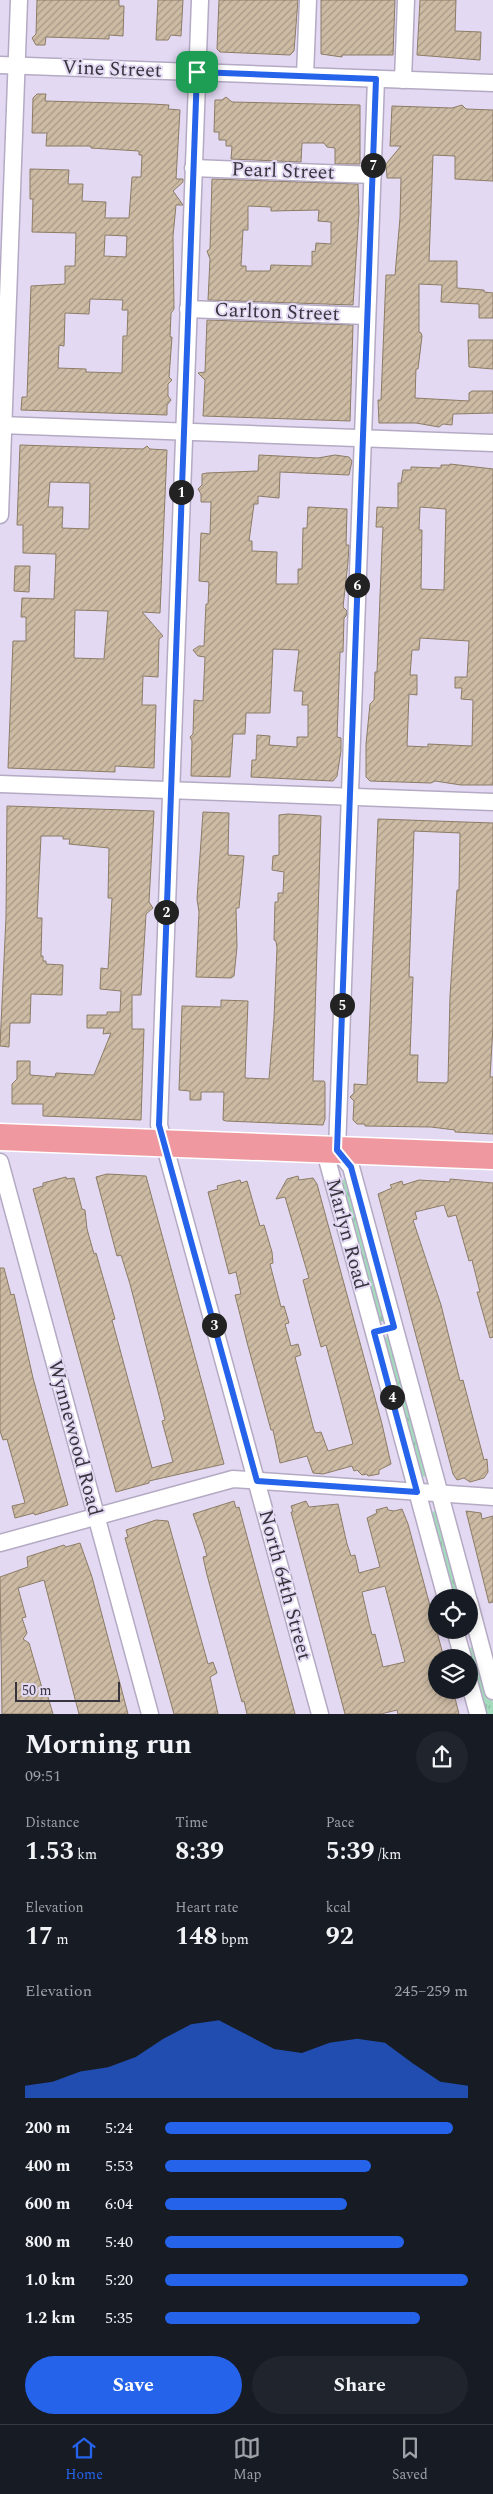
<!DOCTYPE html>
<meta charset="utf-8">
<style>
:root{--surface:#171b24;--page:#20242c;--text:#f1f3f6;--muted:#9ea1a6;--line:#363941;--accent:#2563eb}
body{margin:0;font-family:Spectral,serif;background:var(--page);color:var(--text);height:100vh;display:flex;flex-direction:column;font-size:19px;white-space:nowrap}
*{box-sizing:border-box;margin:0}
p{font-size:16px;color:var(--muted)}
.icon{flex:none;width:28px;height:28px;fill:none;stroke:currentColor;stroke-width:2;stroke-linecap:round;stroke-linejoin:round}
.map{position:relative;height:1714px;overflow:hidden}
.side{display:flex;flex-direction:column;background:var(--surface);flex:1}
.side>*{flex:none}
.controls{position:absolute;left:428px;top:1589px;display:grid;gap:10px}
.controls a{display:grid;place-items:center;width:50px;height:50px;border-radius:50%;background:var(--surface);box-shadow:0 2px 8px #0003;font-size:25px}
.scale{position:absolute;left:15px;bottom:12px;width:105px;box-sizing:border-box;padding-left:5px;border:2px solid #38343e;border-top:0;font-size:14px;line-height:18px;white-space:nowrap;color:#38343e;-webkit-text-stroke:4px #e3d9f3;paint-order:stroke}
.pin{position:absolute;display:grid;place-items:center;width:42px;height:42px;color:#fff;margin:-21px;border-radius:10px;box-shadow:0 2px 8px #0006}
.km{position:absolute;width:25px;height:25px;margin:-12px;border-radius:50%;background:#222;color:#fff;font-size:14px;line-height:25px;text-align:center}
.round{display:grid;place-items:center;flex:none;width:52px;height:52px;border-radius:26px;background:var(--page)}
.headline{display:flex;align-items:center;justify-content:space-between;height:85px;padding:0 25px}
h1{font-size:28px;font-weight:700;line-height:38px}
.metrics{display:grid;grid-template-columns:repeat(3,1fr);gap:8px;height:85px;padding:5px 25px}
.metrics div{display:grid;align-content:center}
.metrics b{font-size:25px;font-weight:700}
.metrics small{font-size:14px;font-weight:400}
.metrics p{font-size:14px}
.chart{height:140px;padding:10px 25px}
.chart p{display:flex;justify-content:space-between}
.chart svg{width:100%;height:90px;margin-top:5px;fill:var(--accent);opacity:.7}
.action{display:flex;gap:10px;margin-top:auto;padding:10px 25px}
.action a{flex:1;height:58px;border-radius:30px;background:var(--accent);color:#fff;font-size:20px;font-weight:700;line-height:58px;text-align:center}
.action a+a{background:var(--page);color:var(--text)}
ul{padding:0 25px;list-style:none;font-size:16px}
li{display:grid;grid-template-columns:80px 60px 1fr;align-items:center;height:38px}
li i{height:12px;border-radius:6px;background:var(--accent)}
.tab-bar{display:flex;justify-content:space-around;align-items:center;height:70px;border-top:1px solid var(--line);background:var(--surface);font-size:14px;color:var(--muted)}
.tab-bar a{display:grid;justify-items:center;gap:2px}
.tab-bar .on{color:var(--accent)}
.map>svg:first-child{display:block}
</style>
<div class="map">
<svg width="493" height="1714" viewBox="0 0 493 1714">
<defs>
<pattern id="grass-tufts" width="24" height="20" patternUnits="userSpaceOnUse" patternTransform="scale(1.25)"><rect width="24" height="20" fill="#a3dcbc"/><path d="M3 7l-1-3M5 7V3M7 7l1-3M15 17l-1-3M17 17v-4M19 17l1-3" fill="none" stroke="#8dbda3"/></pattern>
<pattern id="building-hatch" width="6" height="6" patternUnits="userSpaceOnUse" patternTransform="scale(1.25)"><rect width="6" height="6" fill="#cdbba4"/><path d="M-1 1l2-2M0 6l6-6M5 7l2-2" fill="none" stroke="#a79987"/></pattern>
</defs>
<rect width="100%" height="100%" fill="#e3d9f3"/>
<g fill="url(#grass-tufts)">
<polygon points="344,1179 347,1179 386,1320 384,1322 378,1321 340,1183"/>
<polygon points="389,1335 429,1476 420,1477 383,1339"/>
<polygon points="434,1511 437,1511 464,1597 451,1597 430,1515"/>
<polygon points="474,1647 478,1650 493,1703 493,1714 483,1714 469,1661 468,1648"/>
</g>
<g fill="url(#building-hatch)" stroke="#8c7c66" fill-rule="evenodd">
<polygon points="37,0 119,0 119,6 124,6 123,36 109,35 109,39 46,37 45,45 36,45 32,38 36,34"/>
<polygon points="158,0 183,0 181,36 171,35 168,40 156,40"/>
<polygon points="219,0 298,0 294,51 290,55 220,52 217,49"/>
<polygon points="321,0 395,0 393,55 342,55 342,57 321,54"/>
<polygon points="420,0 456,0 455,31 481,32 480,60 417,55"/>
<path d="M37,94H46L45,101L151,104L169,105L168,109L180,110L176,179H183V182L173,191L183,205H176L173,236L174,309L171,313L170,337H172L169,377L172,380L168,384V396L171,400L167,405V415L21,410L22,397H27L31,286L65,284V266H75L76,233L32,232L33,199H30V169L69,170L68,184H83L82,201L106,202L105,218H129L132,177H141L142,155H139V151L91,148V146H46L47,133H32L33,98ZM105,235L127,236L126,257L104,256ZM90,299L123,300L122,310H128L127,336H123L122,373L86,372V369L58,368L59,345L64,346L65,313L89,314Z"/>
<polygon points="226,97 232,102 360,105 360,164 335,164 335,148 327,147 324,143 302,143 301,162 231,159 232,146 226,146 226,140 219,140 219,132 214,132 215,100 222,100"/>
<polygon points="462,105 466,109 493,110 493,181 455,179 455,156 433,155 429,261 457,261 457,288 484,290 484,292 493,293 493,318 479,318 479,304 441,302 442,285 419,284 419,332 421,333 422,336 418,369 416,369 415,398 469,401 469,393 472,391 493,391 493,413 453,414 452,425 443,424 439,427 416,423 379,423 378,400 381,400 386,275 395,275 400,218 401,178 387,178 386,164 401,146 390,146 392,106 452,108"/>
<path d="M212,179L358,184L359,212L353,305L208,300L210,259L207,251L210,249ZM248,206L271,207V211L319,210L318,221L331,222V244L316,243L315,252L312,251V266L271,265L270,271H246V266H241L243,230H248Z"/>
<polygon points="207,320 353,325 350,421 203,416 205,380 198,373 205,372"/>
<polygon points="468,340 493,340 493,369 469,367"/>
<path d="M20,445L143,449L147,446L150,449L167,450L160,613L142,612L163,636L159,639L158,677L143,676L142,705H156L154,768L115,766V772L8,768L13,641H26V617H21L22,598L54,599L56,554L23,553V525H17ZM50,482L90,483L89,529L62,528L63,507H48ZM75,610L108,611L104,659L74,658Z"/>
<polygon points="259,455 318,458 335,455 349,457 352,461 349,475 280,472 279,498 258,496 258,504 254,504 249,541 252,541 252,551 277,552 276,584 298,584 298,569 302,569 303,528 307,528 308,507 347,509 346,545 349,545 348,562 343,607 347,611 346,616 344,618 343,652 340,652 337,737 341,738 341,751 337,776 333,781 251,777 252,760 256,760 257,735 270,736 269,745 297,747 297,737 308,737 308,705 302,705 303,691 294,691 299,650 273,649 270,713 246,713 245,734 233,734 230,777 191,776 192,741 190,737 193,734 194,700 203,701 205,657 198,656 193,650 199,646 204,646 206,604 208,604 209,582 199,581 201,533 210,534 211,502 201,502 201,494 198,489 202,485 202,474 207,473 258,471"/>
<path d="M450,464L493,469V785H461L435,781L431,783L370,781L366,777V744L370,704L374,700L375,672H377L382,547L383,527H376L377,507L398,508V483H401L403,470H411V467L441,468V465H450ZM420,507L446,509L444,590L421,589L422,530H419ZM420,638L469,641L467,677H455V688H462L461,699L473,700L472,746L428,744V747L407,746L409,694L417,695V675H410L412,650H419Z"/>
<polygon points="15,566 30,566 29,592 14,591"/>
<polygon points="7,806 154,811 149,902 153,908 146,914 141,995 132,995 132,1029 144,1029 141,1120 43,1116 43,1104 12,1104 12,1084 17,1079 17,1061 30,1061 30,1075 55,1077 56,1073 94,1075 111,1033 103,1034 104,1028 87,1028 87,1015 107,1015 107,1012 120,1012 121,991 100,989 101,968 108,969 112,898 108,898 109,848 69,844 70,839 63,839 63,836 41,836 37,918 42,918 41,956 43,956 43,961 46,961 46,964 63,965 62,995 31,994 30,1023 10,1023 9,1047 0,1046 6,917"/>
<polygon points="203,812 229,813 228,855 244,856 239,908 236,908 237,947 234,976 231,978 196,977 199,912 197,899"/>
<polygon points="288,814 321,816 313,1081 324,1081 325,1083 325,1119 323,1125 226,1121 223,1120 224,1092 201,1092 201,1100 190,1100 190,1091 179,1090 182,1006 221,1007 221,1000 248,1001 245,1078 269,1079 274,1018 277,948 276,941 274,940 275,902 278,902 278,893 283,893 284,872 272,870 273,856 279,855 279,815"/>
<path d="M378,819L493,823V1027L490,1077H493V1134L455,1132V1130L431,1127L365,1126V1124H357L353,1120L354,1101L350,1097L354,1093V1084L367,1085ZM414,831L460,833L459,890H457L450,996L448,1081L446,1083L417,1082L418,1055H410L413,977H409Z"/>
<polygon points="107,1174 146,1176 224,1464 149,1481 149,1483 116,1492 33,1189 43,1186 43,1183 66,1177 67,1179 74,1178 82,1209 85,1210 87,1229 94,1254 96,1253 115,1319 112,1320 152,1468 173,1462 162,1421 165,1420 161,1403 130,1284 121,1255 117,1256 96,1177"/>
<polygon points="298,1176 299,1180 313,1178 317,1184 382,1424 391,1464 379,1470 379,1474 368,1476 367,1474 362,1475 357,1470 354,1471 352,1466 323,1474 313,1473 307,1456 280,1463 273,1430 271,1430 248,1346 235,1295 241,1294 236,1272 229,1274 208,1192 218,1189 217,1186 240,1180 241,1183 247,1181 257,1216 260,1226 264,1225 272,1252 273,1263 270,1264 281,1307 284,1306 289,1323 285,1324 291,1346 298,1344 301,1355 295,1357 314,1430 316,1433 321,1432 328,1451 353,1444 326,1345 321,1347 309,1303 303,1280 309,1278 285,1197 276,1199 287,1179"/>
<polygon points="450,1179 493,1183 493,1337 490,1338 477,1292 480,1292 472,1260 469,1261 456,1215 448,1217 444,1205 415,1212 417,1219 413,1220 441,1305 460,1381 463,1380 484,1460 487,1459 488,1472 484,1478 470,1482 464,1478 457,1480 453,1474 378,1194 392,1188 390,1185 402,1181 403,1185 419,1180 450,1182"/>
<polygon points="0,1268 4,1268 11,1295 14,1294 33,1378 68,1505 35,1515 34,1513 15,1518 12,1506 25,1503 7,1439 3,1440 0,1431"/>
<polygon points="234,1501 236,1508 239,1507 295,1714 247,1714 244,1701 242,1702 207,1575 203,1557 207,1556 203,1542 193,1514"/>
<path d="M306,1501L309,1507L338,1504L347,1544L351,1556L355,1555L359,1573L380,1567L367,1518L377,1513L376,1510L387,1507L388,1510L394,1511L402,1509L408,1524L444,1658H436V1690H453L459,1714H398L397,1710L381,1714H345L291,1512H293L291,1506ZM385,1586L405,1662L383,1667L375,1634L372,1635L369,1623L362,1592Z"/>
<polygon points="466,1511 481,1513 482,1519 493,1516 493,1602 489,1603"/>
<polygon points="156,1520 168,1521 208,1664 213,1662 217,1673 210,1677 218,1714 174,1714 125,1538 128,1537 126,1530"/>
<polygon points="80,1543 92,1577 128,1714 79,1714 44,1580 18,1588 26,1617 22,1618 27,1633 23,1639 29,1643 42,1688 45,1687 53,1714 2,1714 0,1577 28,1567 27,1557 64,1545 66,1547"/>
</g>
<g fill="none" stroke-linecap="round" stroke-linejoin="round">
<defs>
<g id="minor">
<polyline points="200,0 159,1125 320,1714"/>
<polyline points="0,65 493,83"/>
<polyline points="305,76 308,0"/>
<polyline points="403,80 406,0"/>
<polyline points="193,168 373,175"/>
<polyline points="188,309 367,316"/>
<polyline points="0,425 493,443"/>
<polyline points="0,515 19,0"/>
<polyline points="0,784 493,802"/>
<polyline points="337,1150 376,79"/>
<polyline points="337,1150 351,1167 468,1598"/>
<polyline points="337,1150 328,1163 446,1598"/>
<polyline points="0,1162 150,1714"/>
<polyline points="0,1543 233,1479 493,1497"/>
<polyline points="469,1601 493,1691"/>
<polyline points="455,1630 463,1658"/>
<polyline points="469,1681 478,1714"/>
</g>
<polyline id="primary" points="0,1137 493,1156"/>
</defs>
<use href="#minor" stroke="#b4aac3" stroke-width="19"/>
<use href="#primary" stroke="#fff" stroke-width="29"/>
<use href="#minor" stroke="#fff" stroke-width="16"/>
<use href="#primary" stroke="#ef98a0" stroke-width="26"/>
</g>
<g fill="none" stroke-linecap="round" stroke-linejoin="round">
<defs>
<polygon id="route" points="197,72 376,79 337,1150 351,1167 394,1327 374,1332 417,1492 257,1481 159,1125"/>
</defs>
<use href="#route" stroke="#fff" stroke-width="10"/>
<use href="#route" stroke="#2563eb" stroke-width="6"/>
</g>
<g text-anchor="middle" dominant-baseline="central" stroke-width="4" stroke-linejoin="round" paint-order="stroke">
<g font-size="20" fill="#38343e" stroke="#e3d9f3">
<text transform="translate(112 69) rotate(2)">Vine Street</text>
<text transform="translate(283 171) rotate(2)">Pearl Street</text>
<text transform="translate(277 312) rotate(2)">Carlton Street</text>
<text transform="translate(347 1234) rotate(75)">Marlyn Road</text>
<text transform="translate(75 1438) rotate(75)">Wynnewood Road</text>
<text transform="translate(285 1585) rotate(75)">North 64th Street</text>
</g>
</g>
</svg>
<div class="controls">
<a><svg class="icon" aria-label="locate" viewBox="0 0 24 24"><circle cx="12" cy="12" r="6"/><path d="M12 2v4M12 18v4M2 12h4M18 12h4"/></svg></a>
<a><svg class="icon" aria-label="layers" viewBox="0 0 24 24"><path d="M12 4l9 5-9 5-9-5zM3 14l9 5 9-5"/></svg></a>
</div>
<div class="scale">50 m</div>
<div class="pin" style="left:197px;top:72px;background:#1e9e55"><svg class="icon" aria-label="arrive" viewBox="0 0 24 24"><path d="M6 21V4h12l-3 4 3 4H6"/></svg></div>
<b class="km" style="left:181px;top:492px">1</b>
<b class="km" style="left:166px;top:912px">2</b>
<b class="km" style="left:214px;top:1325px">3</b>
<b class="km" style="left:392px;top:1397px">4</b>
<b class="km" style="left:342px;top:1005px">5</b>
<b class="km" style="left:357px;top:585px">6</b>
<b class="km" style="left:373px;top:165px">7</b>
</div>
<section class="side">
<div class="headline"><div><h1>Morning run</h1><p>09:51</p></div><a class="round"><svg class="icon" aria-label="share" viewBox="0 0 24 24"><path d="M12 15V3M7 8l5-5 5 5M5 13v7h14v-7"/></svg></a></div>
<div class="metrics">
<div><p>Distance</p><b>1.53<small> km</small></b></div>
<div><p>Time</p><b>8:39</b></div>
<div><p>Pace</p><b>5:39<small> /km</small></b></div>
</div>
<div class="metrics">
<div><p>Elevation</p><b>17<small> m</small></b></div>
<div><p>Heart rate</p><b>148<small> bpm</small></b></div>
<div><p>kcal</p><b>92</b></div>
</div>
<div class="chart"><p><span>Elevation</span>245–259 m</p>
<svg viewBox="0 0 160 44" preserveAspectRatio="none"><path d="M0 44V38L10 36L20 31L30 29L40 24L50 15L60 8L70 6L80 13L90 20L100 22L110 17L120 15L130 17L140 27L150 36L160 38V44z"/></svg>
</div>
<ul>
<li><b>200 m</b>5:24<i style="width:95%"></i></li>
<li><b>400 m</b>5:53<i style="width:68%"></i></li>
<li><b>600 m</b>6:04<i style="width:60%"></i></li>
<li><b>800 m</b>5:40<i style="width:79%"></i></li>
<li><b>1.0 km</b>5:20<i style="width:100%"></i></li>
<li><b>1.2 km</b>5:35<i style="width:84%"></i></li>
</ul>
<div class="action"><a>Save</a><a>Share</a></div>
</section>
<nav class="tab-bar">
<a class="on"><svg class="icon" aria-label="home" viewBox="0 0 24 24"><path d="M3 11l9-7 9 7M6 9v11h12V9"/></svg>Home</a>
<a><svg class="icon" aria-label="map" viewBox="0 0 24 24"><path d="M3 6l6-2 6 2 6-2v14l-6 2-6-2-6 2zM9 4v14M15 6v14"/></svg>Map</a>
<a><svg class="icon" aria-label="saved" viewBox="0 0 24 24"><path d="M7 4h10v16l-5-4-5 4z"/></svg>Saved</a>
</nav>
